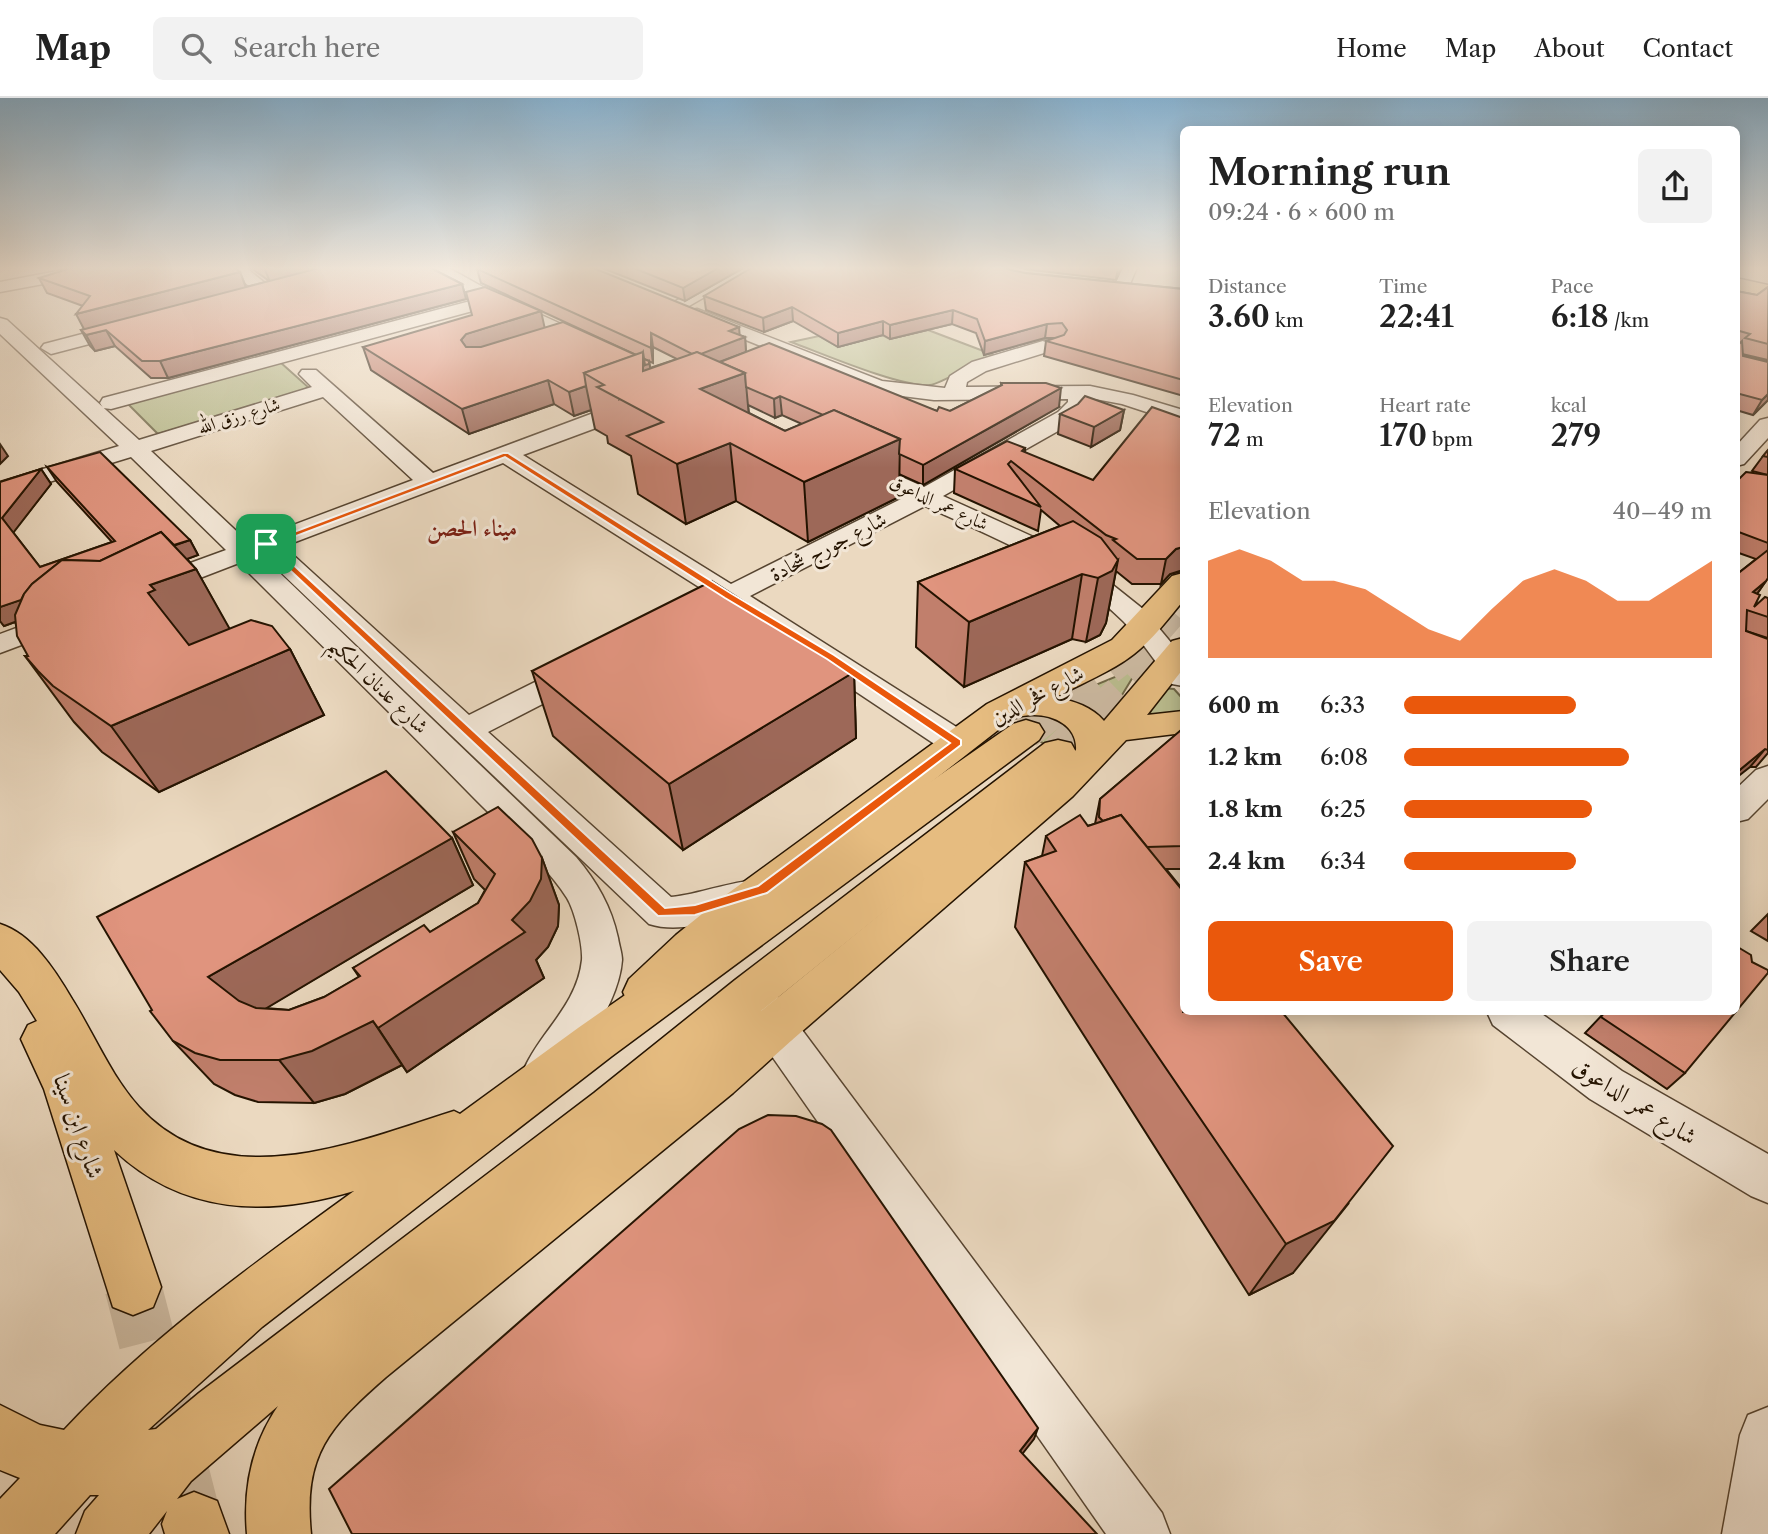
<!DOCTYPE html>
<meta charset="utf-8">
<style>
:root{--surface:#fff;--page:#f2f2f2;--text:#222;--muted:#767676;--line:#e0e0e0;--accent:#ea580c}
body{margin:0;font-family:"Libre Caslon Text",Amiri,serif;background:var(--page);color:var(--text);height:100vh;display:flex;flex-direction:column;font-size:26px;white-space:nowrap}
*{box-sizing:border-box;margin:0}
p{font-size:23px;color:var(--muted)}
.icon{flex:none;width:38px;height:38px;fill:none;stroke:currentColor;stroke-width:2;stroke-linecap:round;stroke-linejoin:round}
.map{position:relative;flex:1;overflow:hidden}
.panel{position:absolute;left:1180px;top:28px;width:560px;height:889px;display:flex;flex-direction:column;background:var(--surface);border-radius:10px;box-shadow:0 4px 18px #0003}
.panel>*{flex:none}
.pin{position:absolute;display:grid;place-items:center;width:60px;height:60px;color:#fff;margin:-30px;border-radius:14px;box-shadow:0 4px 10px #0006}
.round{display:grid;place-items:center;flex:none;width:74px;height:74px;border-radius:10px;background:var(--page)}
.headline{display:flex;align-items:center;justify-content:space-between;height:119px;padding:0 28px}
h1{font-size:38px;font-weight:600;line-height:52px}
.figures{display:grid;grid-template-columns:repeat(3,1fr);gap:10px;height:119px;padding:7px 28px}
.figures div{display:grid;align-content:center}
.figures b{font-size:30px;font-weight:600}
.figures small{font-size:19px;font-weight:400}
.figures p{font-size:19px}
.chart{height:196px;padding:14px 28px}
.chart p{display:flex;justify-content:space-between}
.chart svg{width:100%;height:126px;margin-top:7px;fill:var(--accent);opacity:.7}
.cta{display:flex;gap:14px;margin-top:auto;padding:14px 28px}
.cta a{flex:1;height:80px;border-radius:10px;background:var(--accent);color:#fff;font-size:28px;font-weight:600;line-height:80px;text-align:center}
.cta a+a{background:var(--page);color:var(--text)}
ul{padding:0 28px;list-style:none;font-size:23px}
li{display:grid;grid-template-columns:112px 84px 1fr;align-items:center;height:52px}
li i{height:18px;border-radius:9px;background:var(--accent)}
header{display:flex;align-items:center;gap:42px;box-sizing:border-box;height:98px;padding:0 35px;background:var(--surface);border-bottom:2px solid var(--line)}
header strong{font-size:33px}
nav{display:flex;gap:38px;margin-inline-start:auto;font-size:24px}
.search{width:490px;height:63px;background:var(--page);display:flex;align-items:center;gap:18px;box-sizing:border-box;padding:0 24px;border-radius:10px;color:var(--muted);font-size:26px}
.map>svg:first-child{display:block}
</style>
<header>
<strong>Map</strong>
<div class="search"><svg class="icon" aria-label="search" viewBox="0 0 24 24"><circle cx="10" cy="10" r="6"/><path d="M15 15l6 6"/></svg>Search here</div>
<nav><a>Home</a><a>Map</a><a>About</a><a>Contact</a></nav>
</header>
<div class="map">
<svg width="1768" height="1436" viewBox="0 0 1768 1436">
<rect width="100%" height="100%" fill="#ebd9c0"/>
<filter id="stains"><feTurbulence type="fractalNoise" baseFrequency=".00286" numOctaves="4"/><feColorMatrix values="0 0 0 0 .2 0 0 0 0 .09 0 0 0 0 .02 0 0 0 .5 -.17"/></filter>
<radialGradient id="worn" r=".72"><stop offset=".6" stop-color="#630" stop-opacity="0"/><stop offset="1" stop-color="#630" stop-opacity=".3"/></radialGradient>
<g fill="#bbbe90" stroke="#706848" stroke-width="2">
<path d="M928,232L994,257C977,263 941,286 930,287C902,290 821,255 791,244L819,238L838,249L882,237L890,241Z"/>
<polygon points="280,264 308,289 298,295 158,336 127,305"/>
<polygon points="1139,569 1102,630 1054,604"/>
<polygon points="1162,590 1174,591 1183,601 1183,620 1147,621"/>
<polygon points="1035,621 1055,623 1075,636 1079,650 1073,664 1014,627"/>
</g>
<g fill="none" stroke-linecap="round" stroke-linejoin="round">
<g stroke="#cdbba3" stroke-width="34" stroke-dasharray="34 18" stroke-linecap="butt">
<polyline points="1026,634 1150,537 1183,499"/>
<polyline points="1058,654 1155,561"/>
</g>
<polyline stroke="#cdbba3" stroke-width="57" stroke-dasharray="57 29" stroke-linecap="butt" points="133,1189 194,1426"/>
<defs>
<g id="minor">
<polygon points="78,169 116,169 108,174 0,194 0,184"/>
<polygon points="226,169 245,169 275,193 266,198 260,197"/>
<polygon points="426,169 447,169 499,198 601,244 604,248 594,254 587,252 491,208 111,311 103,310 100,305 103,300 478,201"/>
<polygon points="736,169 757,169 682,212 676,213 667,208"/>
<polygon points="1120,169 1137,169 1128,191 1119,196 1110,191"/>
<path d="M697,211L882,283L945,290L950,278L972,264L1053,240L1063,246L1060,250L986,273L967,284L966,289L1090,288L1133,297L1183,312V326L1122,306L1090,300V305L1074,324L943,398L1051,447L1089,468L1143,511L1183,559V588L1172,586C1156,565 1141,541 1123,523C1068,468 994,440 925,408L750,498L969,637L973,645L969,653L957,656L945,653L729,509C713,517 699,528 681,523L677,517L681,511L710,496L503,365L261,457L576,759C597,784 611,808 618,840C619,847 622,855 622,862C620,890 604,918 590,942C578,963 570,980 547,988L532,983L525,969C542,932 577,907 582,862C583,847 575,813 567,800C544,764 503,730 473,699C396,620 317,543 239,465L161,495L151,497L141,495L137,489L141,483L226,452L131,359L0,399V384L119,348L0,236V220L7,222L139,342L312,289L299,276L302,272H316L433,375L631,301H647L650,306L647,311L523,357L731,486L905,399L847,372L843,367L847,362H863L924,389L1058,314L1068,304V301L934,302L878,295L691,220L688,216L691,212ZM323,299L413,382L248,444L151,353Z"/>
<polygon points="132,223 139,225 141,229 139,233 51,256 41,250 44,246"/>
<polygon points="1768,320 1768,340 1744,366 1736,368 1736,348 1760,322"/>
<path d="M282,453L291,455L469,617L571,566L582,564L593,566L597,573L593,580L488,634L671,799C699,797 747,777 769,784L775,794L769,804C733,816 687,838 649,826L273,467L269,461L273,455Z"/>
<polygon points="62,513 72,516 76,522 72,528 0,555 0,536"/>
<polygon points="1768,668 1768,701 1748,721 1736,724 1736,691 1756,672"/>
<polygon points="761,891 776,897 1162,1415 1170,1436 1106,1436 746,921 740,909 746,897"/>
<polygon points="1487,914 1539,914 1622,973 1768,1056 1768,1105 1751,1098 1590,1001 1493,927"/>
<polygon points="1768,1309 1768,1436 1722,1436 1740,1337 1748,1317"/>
</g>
<g id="major">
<polygon points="1736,180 1768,187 1768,199 1736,192"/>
<path d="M1183,475V503C1168,521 1153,541 1134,556C1111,574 1082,585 1056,599C1075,604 1091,608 1104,623L1172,543L1183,540V571L1147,617L1183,613V635L1126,642L1073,698L792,942L776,948L760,942L753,928L760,914L1047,680L1076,652C1078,620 1035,610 1011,622L753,823L706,861L661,907L645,913L629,907L623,894L629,881L676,837L723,799L987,606L1112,542L1172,478Z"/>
</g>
<path id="highway" d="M1026,622L1039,626L1044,634L1039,642L612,958L262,1229L148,1332L156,1331L199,1295L594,995L735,882L1045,645L1058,642L1071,645L1076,654L1071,663L761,913L776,908L792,914L799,928L792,942L733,995L386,1279C329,1329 303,1357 311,1436H247C243,1391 252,1346 278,1308L191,1383L177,1401L194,1394L217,1403L229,1436H165L162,1426L167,1413L149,1436H76L85,1413L99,1397H90L55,1436H0V1401L20,1380L0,1372V1307L40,1327L64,1332C150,1240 252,1167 354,1093C267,1119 183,1117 114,1052L161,1189L153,1209L133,1217L113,1209L44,991L21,941L28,927L37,923L19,894L0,872V826C32,836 55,872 72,901C94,936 111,978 139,1009C222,1101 356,1044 454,1013L460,1016L578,930L1013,626Z"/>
</defs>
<use href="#minor" stroke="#564430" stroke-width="3"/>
<use href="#major" stroke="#241300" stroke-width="3"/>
<use href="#highway" stroke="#241300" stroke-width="3"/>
<use href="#minor" fill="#f2e6d6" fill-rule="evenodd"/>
<use href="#major" fill="#e6bc80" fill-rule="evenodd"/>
<use href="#highway" fill="#e6bc80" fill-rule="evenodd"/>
</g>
<g fill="#c17f6c" stroke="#241300" stroke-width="2" fill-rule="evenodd">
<polygon points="250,169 429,169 462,186 466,201 168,280 151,280 115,248 95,253 90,248 81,232 84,231 83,208 47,195 39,180 240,174 246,189 269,183"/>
<polygon points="600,169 745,169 685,203"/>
<polygon points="1025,169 1122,169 1116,182 1025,171"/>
<path d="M477,171L739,229V237L745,239L746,254L937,313H950L1001,288V285L1059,309L923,387L899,376V399L808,444L736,403L686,426L638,396L631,358L608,345L607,338L595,331L591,312L574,318L554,306L469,336L371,272L363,249L544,230L636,257L481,185ZM653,249L677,261L650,270L649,263L644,261L653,265ZM748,307L775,320L782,317L802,326L785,333L749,315Z"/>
<polygon points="1025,175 1183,191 1183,296 1180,297 1044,258 1046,243 1057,240 1045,240 984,257 976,235 952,226 890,241 883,237 838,249 793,223 764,234 706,212 704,198"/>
<polygon points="1768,189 1768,262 1742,256 1743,258 1768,264 1768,302 1753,317 1736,312 1736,193 1757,197"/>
<polygon points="1124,312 1120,332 1091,349 1058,336 1060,316"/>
<polygon points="1025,350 1025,354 1183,473 1170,476 1161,486 1132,486 1116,473 1106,525 1100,537 1086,544 1072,541 964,589 916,549 918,484 1060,428 1041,412 1038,433 954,395 955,371"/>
<polygon points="1768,352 1768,377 1752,373 1763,358"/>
<polygon points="47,369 190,442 198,457 187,461 196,471 229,531 290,551 324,617 159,694 102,654 74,624 25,558 28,558 15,524 4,528 0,523 0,384 41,371 51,386 13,434 40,469 112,444 57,384"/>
<polygon points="1768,377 1768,480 1757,496 1754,509 1768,500 1768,540 1746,533 1768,541 1768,655 1756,669 1750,669 1736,477 1756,461 1736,454 1736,383"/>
<polygon points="532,573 854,574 856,640 683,752 553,638"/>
<polygon points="1183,631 1183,771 1166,771 1282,914 1293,1175 1249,1197 1015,829 1025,764 1042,758 1046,738 1095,726 1100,701"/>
<polygon points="453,734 542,760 559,807 558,828 548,849 536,862 544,880 407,974 402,967 345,996 314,1005 258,1004 235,997 214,986 173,943 452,740 473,787 266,910 289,912 324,899 359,879 353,870 430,834 478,805 485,792 474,781"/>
<polygon points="1768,816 1768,843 1751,833"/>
<polygon points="1605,914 1685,975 1667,991 1585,935"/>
</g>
<g fill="#9d6858" stroke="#241300" stroke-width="2">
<polygon points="264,169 323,169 270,184"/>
<polygon points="720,169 745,169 685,203 683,190"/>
<polygon points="1118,169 1122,169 1116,182"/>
<polygon points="240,174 246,190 85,233 76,216"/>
<polygon points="462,186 466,201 168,280 160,263"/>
<polygon points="792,209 793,223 764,234 763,220"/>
<polygon points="953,212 952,226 890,241 890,227"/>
<polygon points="541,213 546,236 472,258 461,242 466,236"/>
<polygon points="883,223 883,237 838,249 838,235"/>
<polygon points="1047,226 1045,240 984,257 985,243"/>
<polygon points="739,229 740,241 745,239 746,254 698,272 696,258 729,233"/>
<polygon points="106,232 115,248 95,253 86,237"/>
<polygon points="651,235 653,249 653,265 651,250"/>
<polygon points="643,254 645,267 649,263 653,286 620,301"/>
<polygon points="745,275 750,330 700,291"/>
<polygon points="548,282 554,306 469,336 462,311"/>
<polygon points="586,288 591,312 574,318 569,294"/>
<polygon points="1061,290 1059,309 923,387 923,367"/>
<polygon points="1768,296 1768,302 1753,317 1762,302"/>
<polygon points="780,298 782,317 775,320 774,301"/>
<polygon points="1124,312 1120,332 1091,349 1094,329"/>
<polygon points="900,341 899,399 808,444 804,384"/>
<polygon points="730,345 736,403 686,426 677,366"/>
<polygon points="0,346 8,358 0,366"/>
<polygon points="41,371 51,386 13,435 2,420"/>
<polygon points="190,442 198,457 4,528 0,523 0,509"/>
<polygon points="1183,449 1183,472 1170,476 1161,486 1166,461 1176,451"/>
<polygon points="1118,462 1106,525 1100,537 1086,544 1098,480"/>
<polygon points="196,471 232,535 190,551 148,495 150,487"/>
<polygon points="1082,476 1072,541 964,589 969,524"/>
<polygon points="1766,483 1754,500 1753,494"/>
<polygon points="290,551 324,617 159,694 111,628"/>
<polygon points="854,574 856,640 683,752 669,686"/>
<polygon points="1765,651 1750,669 1736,680 1736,675"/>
<polygon points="452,740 473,787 245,923 208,879"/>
<polygon points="542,760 559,807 558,828 548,849 536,862 544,880 407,974 378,930 512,822"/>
<polygon points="373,923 402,967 345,996 314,1005 279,962"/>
<polygon points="1349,1105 1293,1175 1249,1197 1286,1146"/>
<polygon points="1038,1330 1034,1341 1016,1364 1020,1353"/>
</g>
<g fill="#e0947e" stroke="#241300" stroke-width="2">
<polygon points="74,169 234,169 240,174 76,216 90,198 39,180"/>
<polygon points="323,169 429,169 462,186 160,263 142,263 106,232 86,237 81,232"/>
<polygon points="484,169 591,169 739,229 729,233 745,239 701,256 697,254 692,256 651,235 651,250 477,171"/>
<polygon points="631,169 720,169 683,190"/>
<polygon points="753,169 998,169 1025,175 1183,191 1183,282 1046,243 1064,237 1067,232 1062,225 1047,226 985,243 977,221 953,212 890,227 883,223 838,235 792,209 763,220 704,198"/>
<polygon points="485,189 541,213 466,236 461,242 466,249 481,249 563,224 636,257 584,275 586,288 569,294 548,282 462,311 363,249 472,217 466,194"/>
<polygon points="1768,189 1768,246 1745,240 1750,236 1736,232 1736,193 1757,197"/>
<polygon points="1742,243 1743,258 1768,264 1768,296 1762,302 1736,295 1736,249"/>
<polygon points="769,245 937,313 939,309 950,313 1002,287 1001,285 1046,285 1061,290 923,367 899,356 900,341 834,312 823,317 780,298 774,301 746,289 745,275 720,264"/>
<polygon points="643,254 643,273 697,254 745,275 700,291 785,333 834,312 900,341 804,384 730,345 677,366 627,338 663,324 597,289 604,287 584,275"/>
<polygon points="644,261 649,263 649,266 645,267"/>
<polygon points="1085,298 1124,312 1094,329 1060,316 1078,306"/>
<polygon points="1152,309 1183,320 1183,449 1176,451 1166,461 1137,461 1113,442 1116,441 1106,437 1011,363 1008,366 1041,409 955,371 1007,343 1025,350 1022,353 1093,382"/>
<polygon points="1768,352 1768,359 1763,358"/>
<polygon points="100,354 190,442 174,447 161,434 100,463 62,462 32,486 24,496 21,502 0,509 0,384 41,371 2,420 40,469 115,443 47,369"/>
<polygon points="1746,374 1768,377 1768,445 1736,433 1736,383 1737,383"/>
<polygon points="1073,423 1101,440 1118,462 1112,473 1098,480 1082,476 969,524 918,484"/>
<polygon points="161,434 196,471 150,487 155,492 148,495 189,547 251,522 272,528 290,551 111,628 53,588 38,573 25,558 28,558 17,538 15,517 24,496 32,486 62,462 100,463"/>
<polygon points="1768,452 1768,480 1766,483 1753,494 1760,497 1754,509 1765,499 1768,500 1768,519 1747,512 1746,533 1768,541 1768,652 1765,651 1736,675 1736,477"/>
<polygon points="712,483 854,574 669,686 532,573"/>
<polygon points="1183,631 1183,748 1147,749 1121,717 1103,723 1099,719 1100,701 1181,632"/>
<polygon points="386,673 452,740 208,879 239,903 256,910 289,912 324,899 360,878 353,870 424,827 430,834 478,805 495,776 453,734 498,709 532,741 542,760 541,781 530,803 512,822 525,834 378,930 373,923 312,953 279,962 220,962 195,955 173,943 150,913 152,912 97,819"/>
<polygon points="1080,717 1088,728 1121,717 1183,793 1183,914 1282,914 1393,1048 1334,1123 1286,1146 1025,764 1056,753 1046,738"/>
<polygon points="1736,848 1751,857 1752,864 1768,872 1768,875 1685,975 1601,919 1605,914 1736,914"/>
<polygon points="768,1017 796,1018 822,1026 831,1032 1038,1330 1020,1353 1097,1436 352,1436 329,1391 739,1031"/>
</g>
<linearGradient id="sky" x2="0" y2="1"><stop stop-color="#89b6d6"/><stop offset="0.46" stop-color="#f6eee3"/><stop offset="1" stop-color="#f6eee3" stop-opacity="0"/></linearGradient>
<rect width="1768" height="370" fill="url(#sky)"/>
<path fill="#ea580c" stroke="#fff" stroke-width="2" fill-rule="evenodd" d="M503,355H508L732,496L834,557L961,642V647L767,795L695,817L658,818L262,446ZM505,359L725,500L827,561L950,645L758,788L695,807L665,810L272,447Z"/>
<g text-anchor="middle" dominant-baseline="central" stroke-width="6" stroke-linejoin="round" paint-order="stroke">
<g font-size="18" fill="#241300" stroke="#f2e6d6">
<text transform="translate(239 318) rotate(-17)">شارع رزق الله</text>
<text transform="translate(939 405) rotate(25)">شارع عمر الداعوق</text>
</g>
<g font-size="21" fill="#241300" stroke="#f2e6d6">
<text transform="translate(828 448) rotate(-27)">شارع جورج شحادة</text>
<text transform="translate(379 587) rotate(44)">شارع عدنان الحكيم</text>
<text transform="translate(1037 597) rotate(-28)">شارع فخر الدين</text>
</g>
<g font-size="23" font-weight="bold" fill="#7a1f14" stroke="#f2e6d6">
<text x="472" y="430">ميناء الحصن</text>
</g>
<g font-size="24" fill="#241300" stroke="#f2e6d6">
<text transform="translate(1635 1003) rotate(32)">شارع عمر الداعوق</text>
<text transform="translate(79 1028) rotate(71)">شارع ابن سينا</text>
</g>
</g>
<rect width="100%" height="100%" filter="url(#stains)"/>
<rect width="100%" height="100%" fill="url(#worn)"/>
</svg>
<div class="pin" style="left:266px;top:446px;background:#1e9e55"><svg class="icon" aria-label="arrive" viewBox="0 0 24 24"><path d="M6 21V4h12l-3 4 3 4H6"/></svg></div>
<section class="panel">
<div class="headline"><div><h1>Morning run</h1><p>09:24 · 6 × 600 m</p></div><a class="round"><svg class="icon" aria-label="share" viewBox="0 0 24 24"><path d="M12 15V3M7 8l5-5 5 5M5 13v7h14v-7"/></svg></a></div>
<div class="figures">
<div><p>Distance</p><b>3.60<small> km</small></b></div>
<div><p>Time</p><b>22:41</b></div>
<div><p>Pace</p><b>6:18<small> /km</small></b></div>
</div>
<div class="figures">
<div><p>Elevation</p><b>72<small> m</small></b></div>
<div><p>Heart rate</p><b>170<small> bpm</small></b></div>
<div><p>kcal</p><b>279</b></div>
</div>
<div class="chart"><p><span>Elevation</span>40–49 m</p>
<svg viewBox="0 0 160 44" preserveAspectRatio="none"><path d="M0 44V10L10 6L20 10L30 17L40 17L50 20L60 27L70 34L80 38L90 27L100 17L110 13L120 17L130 24L140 24L150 17L160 10V44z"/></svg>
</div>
<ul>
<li><b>600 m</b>6:33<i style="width:56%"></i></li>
<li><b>1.2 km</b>6:08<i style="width:73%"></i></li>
<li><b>1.8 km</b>6:25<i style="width:61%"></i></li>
<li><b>2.4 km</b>6:34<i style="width:56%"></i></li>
</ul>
<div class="cta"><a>Save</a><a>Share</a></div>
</section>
</div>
